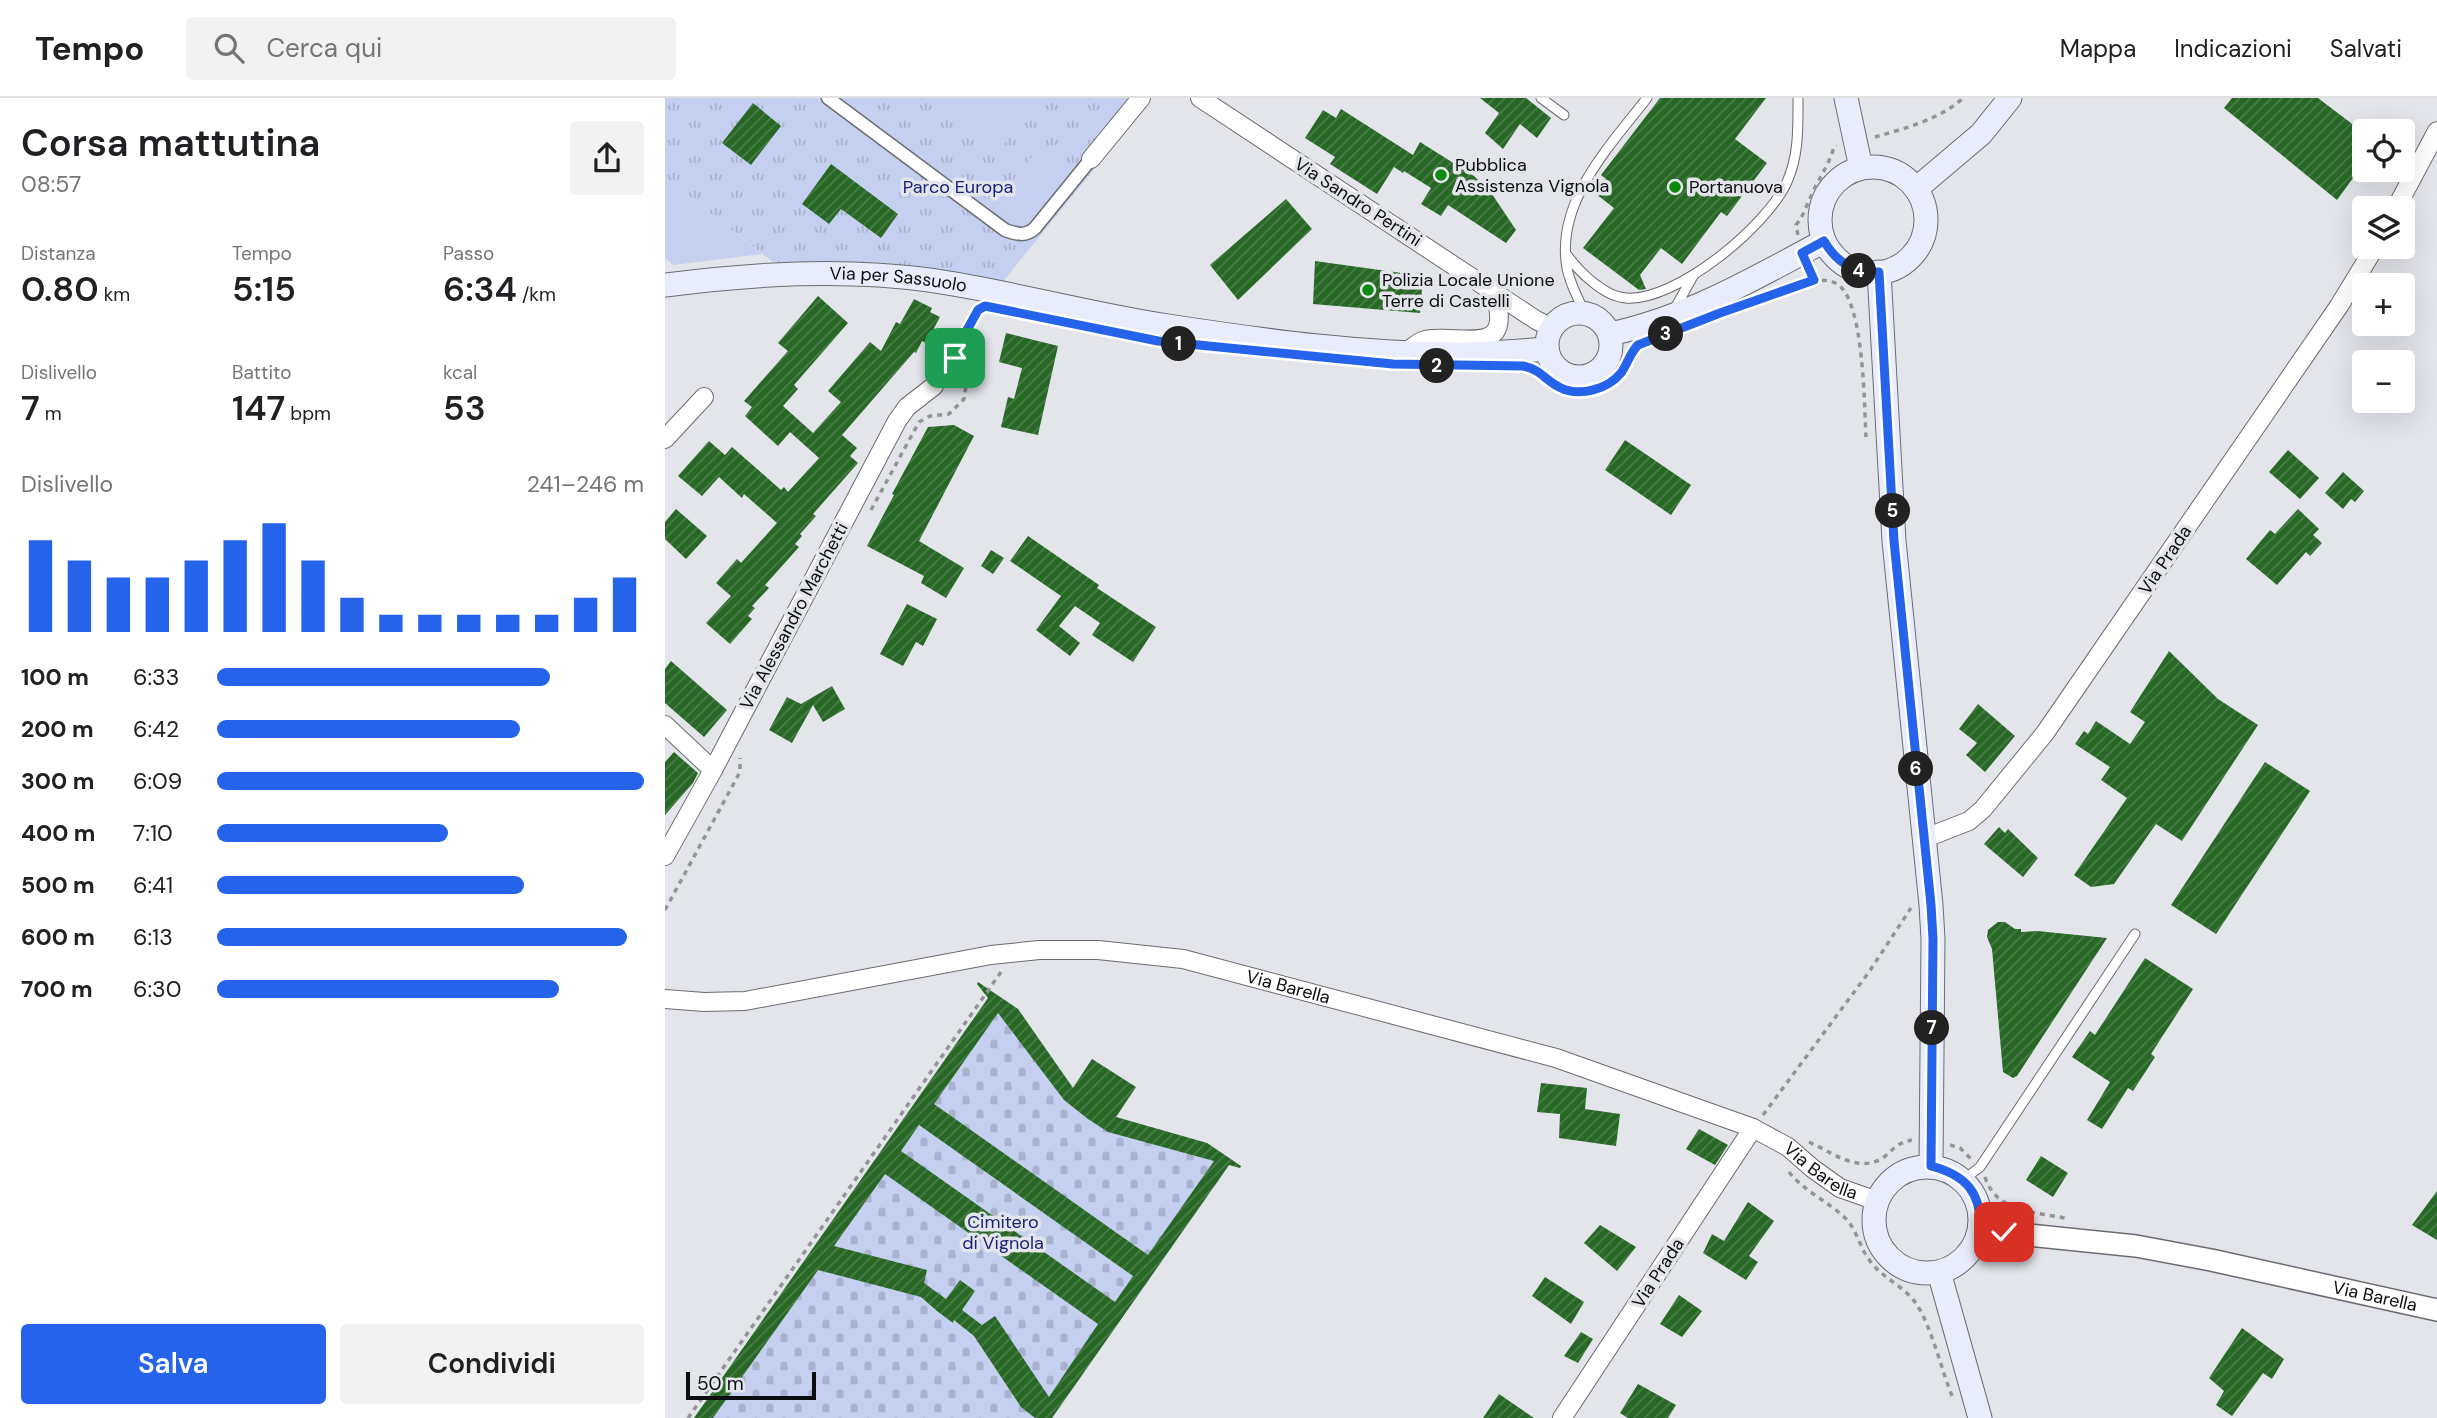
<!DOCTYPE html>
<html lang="it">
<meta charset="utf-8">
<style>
:root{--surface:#fff;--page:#f2f2f2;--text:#202124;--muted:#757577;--line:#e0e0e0;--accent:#2563eb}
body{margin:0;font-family:"DM Sans",sans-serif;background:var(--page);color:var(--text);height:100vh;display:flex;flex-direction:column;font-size:26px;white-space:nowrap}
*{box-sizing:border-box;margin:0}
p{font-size:23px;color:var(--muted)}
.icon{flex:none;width:38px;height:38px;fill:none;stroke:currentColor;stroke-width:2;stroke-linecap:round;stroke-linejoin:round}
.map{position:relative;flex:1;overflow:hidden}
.details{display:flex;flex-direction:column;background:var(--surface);width:665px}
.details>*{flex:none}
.buttons{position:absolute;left:1687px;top:21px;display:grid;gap:14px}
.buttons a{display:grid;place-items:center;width:63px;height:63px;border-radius:7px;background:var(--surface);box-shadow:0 7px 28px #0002;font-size:35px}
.scale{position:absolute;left:21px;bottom:18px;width:130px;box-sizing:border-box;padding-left:7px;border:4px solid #0c0d0f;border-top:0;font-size:19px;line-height:24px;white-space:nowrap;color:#0c0d0f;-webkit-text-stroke:5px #e3e5eb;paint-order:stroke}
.pin{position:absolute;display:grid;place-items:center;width:60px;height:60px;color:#fff;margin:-30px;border-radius:14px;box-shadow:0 4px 10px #0006}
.km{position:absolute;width:35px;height:35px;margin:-18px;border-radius:50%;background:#222;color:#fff;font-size:19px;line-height:35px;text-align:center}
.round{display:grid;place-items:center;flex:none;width:74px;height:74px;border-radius:7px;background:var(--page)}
.head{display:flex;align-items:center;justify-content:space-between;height:119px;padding:0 21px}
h1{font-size:38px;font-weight:600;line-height:52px}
.stats{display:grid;grid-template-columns:repeat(3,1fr);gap:10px;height:119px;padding:7px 21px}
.stats div{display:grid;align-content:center}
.stats b{font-size:35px;font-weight:600}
.stats small{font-size:19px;font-weight:400}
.stats p{font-size:19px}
.chart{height:196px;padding:14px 21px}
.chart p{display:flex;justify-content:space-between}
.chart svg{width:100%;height:126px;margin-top:7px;stroke:var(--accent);stroke-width:6}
.primary-button{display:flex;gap:14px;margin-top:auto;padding:14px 21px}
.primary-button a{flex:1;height:80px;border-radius:7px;background:var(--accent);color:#fff;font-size:28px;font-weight:600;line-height:80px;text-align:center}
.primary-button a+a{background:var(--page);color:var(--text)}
ul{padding:0 21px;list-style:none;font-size:23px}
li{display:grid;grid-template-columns:112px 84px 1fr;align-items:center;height:52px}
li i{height:18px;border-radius:9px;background:var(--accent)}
header{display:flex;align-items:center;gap:42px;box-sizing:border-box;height:98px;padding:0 35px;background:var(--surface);border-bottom:2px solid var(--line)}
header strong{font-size:33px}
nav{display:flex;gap:38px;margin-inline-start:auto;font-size:24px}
.search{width:490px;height:63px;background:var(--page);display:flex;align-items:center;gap:18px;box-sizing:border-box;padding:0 24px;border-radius:7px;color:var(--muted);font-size:26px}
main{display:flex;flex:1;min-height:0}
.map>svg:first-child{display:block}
</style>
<header>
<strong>Tempo</strong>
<div class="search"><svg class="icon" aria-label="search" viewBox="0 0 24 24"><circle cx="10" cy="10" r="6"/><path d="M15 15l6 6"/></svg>Cerca qui</div>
<nav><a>Mappa</a><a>Indicazioni</a><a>Salvati</a></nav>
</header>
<main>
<section class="details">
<div class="head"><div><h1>Corsa mattutina</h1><p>08:57</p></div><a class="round"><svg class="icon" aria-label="share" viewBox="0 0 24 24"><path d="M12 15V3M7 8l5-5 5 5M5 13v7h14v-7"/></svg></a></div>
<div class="stats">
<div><p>Distanza</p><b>0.80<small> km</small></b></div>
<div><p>Tempo</p><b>5:15</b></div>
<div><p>Passo</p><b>6:34<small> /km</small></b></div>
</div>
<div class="stats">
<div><p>Dislivello</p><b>7<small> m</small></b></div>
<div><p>Battito</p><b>147<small> bpm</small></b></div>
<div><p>kcal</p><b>53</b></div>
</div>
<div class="chart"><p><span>Dislivello</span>241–246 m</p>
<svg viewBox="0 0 160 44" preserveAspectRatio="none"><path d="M5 44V12M15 44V19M25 44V25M35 44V25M45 44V19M55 44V12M65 44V6M75 44V19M85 44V32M95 44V38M105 44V38M115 44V38M125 44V38M135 44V38M145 44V32M155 44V25"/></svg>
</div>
<ul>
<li><b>100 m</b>6:33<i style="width:78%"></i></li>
<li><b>200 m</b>6:42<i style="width:71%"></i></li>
<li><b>300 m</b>6:09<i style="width:100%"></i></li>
<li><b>400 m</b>7:10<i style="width:54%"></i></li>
<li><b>500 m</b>6:41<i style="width:72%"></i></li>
<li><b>600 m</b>6:13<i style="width:96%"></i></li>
<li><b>700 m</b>6:30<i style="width:80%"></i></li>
</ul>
<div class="primary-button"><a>Salva</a><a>Condividi</a></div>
</section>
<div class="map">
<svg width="1772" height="1320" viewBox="0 0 1772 1320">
<defs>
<pattern id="grass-tufts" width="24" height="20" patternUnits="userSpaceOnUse" patternTransform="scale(1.75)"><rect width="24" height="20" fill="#c5d0f0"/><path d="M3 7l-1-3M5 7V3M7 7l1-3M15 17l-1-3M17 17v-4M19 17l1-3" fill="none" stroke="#a8b1cd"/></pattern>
<pattern id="cemetery-stones" width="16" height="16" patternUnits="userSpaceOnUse" patternTransform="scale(1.75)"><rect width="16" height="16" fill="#c5d0f0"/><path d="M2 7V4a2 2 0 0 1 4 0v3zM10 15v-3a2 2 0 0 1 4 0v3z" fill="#a8b1cd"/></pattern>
<pattern id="building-hatch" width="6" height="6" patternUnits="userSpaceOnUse" patternTransform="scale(1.75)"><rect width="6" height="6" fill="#276825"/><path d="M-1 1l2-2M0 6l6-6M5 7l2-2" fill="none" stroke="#4b7c4a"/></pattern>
</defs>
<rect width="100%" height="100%" fill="#e3e5eb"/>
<polygon fill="url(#grass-tufts)" points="0,0 487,0 336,186 245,171 108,164 0,80"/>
<polygon fill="url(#cemetery-stones)" points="328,894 353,911 408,989 427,961 471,989 451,1019 542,1045 568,1062 387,1320 29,1320"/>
<g fill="#c5d0f0">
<polygon points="273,0 373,0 338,48"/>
<polygon points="377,46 403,68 354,128 328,106"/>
<polygon points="0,80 97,156 8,167 0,160"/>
</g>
<g fill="url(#building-hatch)" fill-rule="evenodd">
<polygon points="815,0 861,0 886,20 872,40 855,26 838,51 820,35 834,15"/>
<polygon points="995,0 1101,0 1070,41 1102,65 1062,118 1056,114 1017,166 996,150 975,177 981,191 974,192 918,150 949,110 931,96 941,81 936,77"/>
<polygon points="1567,0 1653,0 1699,35 1699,65 1672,102 1559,10"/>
<polygon points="88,5 116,28 86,67 57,45"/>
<polygon points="676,11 748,57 755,44 809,78 825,93 851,132 841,145 783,107 776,118 756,106 766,90 739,73 738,75 729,69 712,96 665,66 670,59 640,40 658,12 671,20"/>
<polygon points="166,66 233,116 216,140 176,111 164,126 137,106"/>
<polygon points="621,101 647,131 573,202 545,167"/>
<polygon points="650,163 758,178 755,215 648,206"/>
<polygon points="153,198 183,225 129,287 133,291 118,308 148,335 176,304 163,293 205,244 216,253 231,224 235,226 249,201 267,210 265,214 275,219 261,245 257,243 251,255 249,254 177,337 192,350 185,358 193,365 148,416 151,418 135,436 137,438 130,446 134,449 100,487 104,490 87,508 90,510 83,518 87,521 65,546 41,525 66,498 51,485 72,461 76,465 112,425 79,396 77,400 54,379 37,398 13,378 44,343 60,357 67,349 116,392 119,389 123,394 154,360 125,334 113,348 80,318 87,309 79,303 123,253 113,245"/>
<polygon points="341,235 393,248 373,337 336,329 343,299 349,301 357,270 334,264"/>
<polygon points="289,327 309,338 254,443 299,470 281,500 256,485 259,478 202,448 229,397 227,396 263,329"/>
<polygon points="960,342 1026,387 1006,417 940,372"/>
<polygon points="1623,352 1654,380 1635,401 1604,374"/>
<polygon points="1678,374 1699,393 1690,404 1686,401 1678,411 1660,395"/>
<polygon points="11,411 42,438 21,461 0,441 0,424"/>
<polygon points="1633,411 1654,431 1648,437 1657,445 1645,458 1641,454 1612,487 1581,461 1605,432 1610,436"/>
<polygon points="363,438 434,487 432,490 491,529 468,564 427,537 435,525 410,508 394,528 415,545 405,558 371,532 396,498 345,463"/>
<polygon points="326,452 339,460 328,476 316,468"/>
<polygon points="242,506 272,521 258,548 251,544 238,568 215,556"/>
<polygon points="1504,553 1553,601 1593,627 1517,743 1491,726 1449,786 1426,789 1409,777 1462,700 1436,682 1445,669 1410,646 1419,633 1423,636 1431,623 1465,646 1480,624 1465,614"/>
<polygon points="6,563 62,612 39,639 0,605 0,571"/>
<polygon points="167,588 180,611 158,624 148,607 127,645 104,632 122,599 136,606"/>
<polygon points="1313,606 1350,638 1320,674 1301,657 1312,645 1294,631"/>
<polygon points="9,654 33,675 28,685 0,717 0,664"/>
<polygon points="1600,664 1645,693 1551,836 1506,807"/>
<polygon points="1334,729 1340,735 1343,731 1373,760 1358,779 1319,746"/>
<polygon points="1333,824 1340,824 1350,831 1356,831 1356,834 1372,833 1442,840 1352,978 1348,980 1338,974 1327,851 1322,839 1323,832"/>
<polygon points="1480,860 1528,891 1486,956 1490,959 1468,993 1463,990 1437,1031 1422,1022 1445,984 1407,959 1425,933 1430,937"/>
<path d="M313,884L353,911L408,990L427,961L471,989L451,1019L542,1045L576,1068L575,1070L564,1067L387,1320H370L356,1309L309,1238L289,1222L288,1225L272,1213L256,1199L153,1172L48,1320H29L323,900L312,886ZM333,915L399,1002L423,1021L443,1034L549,1063L483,1157L269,1006ZM254,1027L468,1178L450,1204L236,1053ZM220,1076L433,1226L384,1299L330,1218L317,1227L297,1212L310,1193L295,1182L281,1201L259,1185L262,1172L169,1148Z"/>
<polygon points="876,985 922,990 920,1011 955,1016 951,1048 894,1040 895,1016 872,1014"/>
<polygon points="1034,1031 1063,1047 1050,1067 1021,1051"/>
<polygon points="1376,1058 1403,1075 1388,1099 1361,1082"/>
<polygon points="1772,1093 1772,1142 1747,1127"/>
<polygon points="1083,1104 1109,1123 1084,1158 1093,1164 1081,1182 1038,1155 1047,1136 1059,1143"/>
<polygon points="935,1127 971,1149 952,1173 919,1145"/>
<polygon points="880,1179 919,1204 906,1226 867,1198"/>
<polygon points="1014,1197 1037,1213 1017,1239 995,1226"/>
<polygon points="1577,1230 1619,1261 1607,1281 1598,1275 1567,1318 1551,1307 1559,1293 1544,1280"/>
<polygon points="916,1234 928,1241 913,1265 899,1258"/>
<polygon points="973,1286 1011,1307 1003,1320 963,1320 955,1315"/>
<polygon points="834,1296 869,1320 818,1320"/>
</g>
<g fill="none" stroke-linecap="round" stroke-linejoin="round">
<defs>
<g id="service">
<polyline points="876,0 899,17"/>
<path d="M902,157C914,174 940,199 961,200C1011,204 1102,128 1122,84C1134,57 1133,30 1133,0"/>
<polyline points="1009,212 1028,178"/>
<path d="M920,215C913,201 905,186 902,170C890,104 945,48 982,0"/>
<polyline points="1298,1082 1315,1069 1470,836"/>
</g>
<path id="pedestrian" d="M163,0L340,132C351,136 361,139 370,130L426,61"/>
<g id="minor">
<polyline points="535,0 871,222 887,230"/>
<polyline points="426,61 476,0"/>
<polyline points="1731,110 1772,33"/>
<path d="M741,254C747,250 753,244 760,242C796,235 851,262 829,194"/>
<polyline points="0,341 39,299"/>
<polyline points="0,627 48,672"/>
<polyline points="1258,741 1304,723 1318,711 1380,635 1674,208 1710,149"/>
<polyline points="0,758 48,672 232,323 242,309 269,288"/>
<path id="s1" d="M0,901L39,904L80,903L326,857L374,852H433L518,861L891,960L1088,1030L1123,1049L1147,1070L1175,1090L1212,1103"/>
<polyline points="897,1320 1088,1030"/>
</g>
<g id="tertiary">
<path id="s2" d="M1315,1132L1471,1148L1546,1162L1772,1212"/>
</g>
<g id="secondary">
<polyline points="1181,0 1196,70"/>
<circle cx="1208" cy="122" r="53"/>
<polyline points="1251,91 1316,36 1345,0"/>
<polyline points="1214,174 1229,443 1266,807 1268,841 1266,1068"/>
<path id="s3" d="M0,187C88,176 176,170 264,182C343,193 422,216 503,228C601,243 703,257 803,256C829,255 855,253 882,251"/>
<circle cx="914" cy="247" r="32"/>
<path d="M945,236C1021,220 1091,180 1159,143"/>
<circle cx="1262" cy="1122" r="53"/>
<polyline points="1274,1174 1315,1320"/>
</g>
</defs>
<use href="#service" stroke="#6a6c71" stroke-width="11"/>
<use href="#pedestrian" stroke="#6a6c71" stroke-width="15"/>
<use href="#minor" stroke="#6a6c71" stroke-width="20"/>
<use href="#tertiary" stroke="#6a6c71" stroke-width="24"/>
<use href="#secondary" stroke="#6a6c71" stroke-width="25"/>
<g stroke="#929498" stroke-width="3.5" stroke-dasharray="5 5" stroke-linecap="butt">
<path d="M1210,39C1238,31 1276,21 1298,0"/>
<path d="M1133,137L1131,127C1139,117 1141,108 1147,96C1154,80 1164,67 1169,49L1172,48"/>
<path d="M1144,171L1149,182C1158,182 1168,182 1175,188C1199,211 1199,304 1201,339"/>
<polyline points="1098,200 1149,182"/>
<polyline points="872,271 897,291 928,292 941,288 955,275 970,250"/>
<polyline points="206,412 254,324 265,318 284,316 299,301 302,280 290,256 314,211"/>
<polyline points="0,812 75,674 75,660"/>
<polyline points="1098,1017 1204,874 1246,810"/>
<path d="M1144,1044C1165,1053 1190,1074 1214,1062C1228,1055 1227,1046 1247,1042"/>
<polyline points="1285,1047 1295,1050 1307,1062"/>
<path d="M1124,1074C1138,1092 1160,1102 1178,1118C1192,1130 1194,1149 1205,1163C1218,1181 1241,1189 1252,1207C1266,1228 1277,1273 1287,1298"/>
<path d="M1320,1079C1331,1114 1369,1114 1400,1120"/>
<polyline points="23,1320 336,874"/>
</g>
<use href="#service" stroke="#fff" stroke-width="9"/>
<use href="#pedestrian" stroke="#fff" stroke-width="12"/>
<use href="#minor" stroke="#fff" stroke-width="18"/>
<use href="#tertiary" stroke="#fff" stroke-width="21"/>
<use href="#secondary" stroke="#e9edfb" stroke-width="23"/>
</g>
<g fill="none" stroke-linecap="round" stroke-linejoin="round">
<defs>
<path id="route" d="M290,260L291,252L313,212L320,208L493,243L728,266L858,268C877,272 880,283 896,290C915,299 943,291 956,275C963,265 965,255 973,247L1055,215L1149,182L1137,155L1159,143C1172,165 1189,175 1214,174L1229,443L1266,807L1268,841L1266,1068C1301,1077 1317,1095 1315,1132L1339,1134"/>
</defs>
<use href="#route" stroke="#fff" stroke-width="14"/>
<use href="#route" stroke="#2563eb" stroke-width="9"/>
</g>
<g fill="#0c8911" stroke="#e3e5eb" stroke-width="2.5">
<circle cx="776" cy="77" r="7"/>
<circle cx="1010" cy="89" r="7"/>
<circle cx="703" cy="192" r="7"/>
</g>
<g text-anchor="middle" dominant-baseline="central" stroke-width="7" stroke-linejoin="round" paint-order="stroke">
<g font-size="18" fill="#0c0d0f" stroke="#e3e5eb" text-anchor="start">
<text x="790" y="67">Pubblica<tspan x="790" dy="21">Assistenza Vignola</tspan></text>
<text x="1024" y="89">Portanuova</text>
<text x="717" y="182">Polizia Locale Unione<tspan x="717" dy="21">Terre di Castelli</tspan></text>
</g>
<g font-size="18" fill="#1a227c" stroke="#e3e5eb">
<text x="293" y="89">Parco Europa</text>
<text x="338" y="1124">Cimitero<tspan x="338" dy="21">di Vignola</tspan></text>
</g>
<g font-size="18" fill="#0c0d0f" stroke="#e3e5eb">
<text transform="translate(693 104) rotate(33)">Via Sandro Pertini</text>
<text stroke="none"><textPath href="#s3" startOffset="234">Via per Sassuolo</textPath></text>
<text transform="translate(1500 462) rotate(-56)">Via Prada</text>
<text transform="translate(129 518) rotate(-62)">Via Alessandro Marchetti</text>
<text stroke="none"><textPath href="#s1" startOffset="632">Via Barella</textPath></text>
<text stroke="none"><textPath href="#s1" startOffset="1199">Via Barella</textPath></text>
<text transform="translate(993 1175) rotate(-57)">Via Prada</text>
<text stroke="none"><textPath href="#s2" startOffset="401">Via Barella</textPath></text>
</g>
</g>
</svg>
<div class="buttons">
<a><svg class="icon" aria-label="locate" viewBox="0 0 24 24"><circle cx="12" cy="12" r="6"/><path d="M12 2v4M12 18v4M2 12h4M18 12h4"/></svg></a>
<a><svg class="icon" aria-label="layers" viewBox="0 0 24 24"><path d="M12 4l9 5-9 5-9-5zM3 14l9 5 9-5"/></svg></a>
<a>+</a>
<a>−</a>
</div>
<div class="scale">50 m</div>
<div class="pin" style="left:290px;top:260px;background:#1e9e55"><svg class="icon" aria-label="arrive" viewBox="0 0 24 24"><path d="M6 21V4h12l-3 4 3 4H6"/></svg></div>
<div class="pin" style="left:1339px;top:1134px;background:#d93025"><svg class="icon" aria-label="check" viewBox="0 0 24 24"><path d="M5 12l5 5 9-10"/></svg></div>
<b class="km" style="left:514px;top:246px">1</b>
<b class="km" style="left:772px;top:268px">2</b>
<b class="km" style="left:1001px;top:236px">3</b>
<b class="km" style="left:1194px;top:173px">4</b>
<b class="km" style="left:1228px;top:413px">5</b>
<b class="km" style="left:1251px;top:671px">6</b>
<b class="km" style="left:1267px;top:930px">7</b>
</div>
</main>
